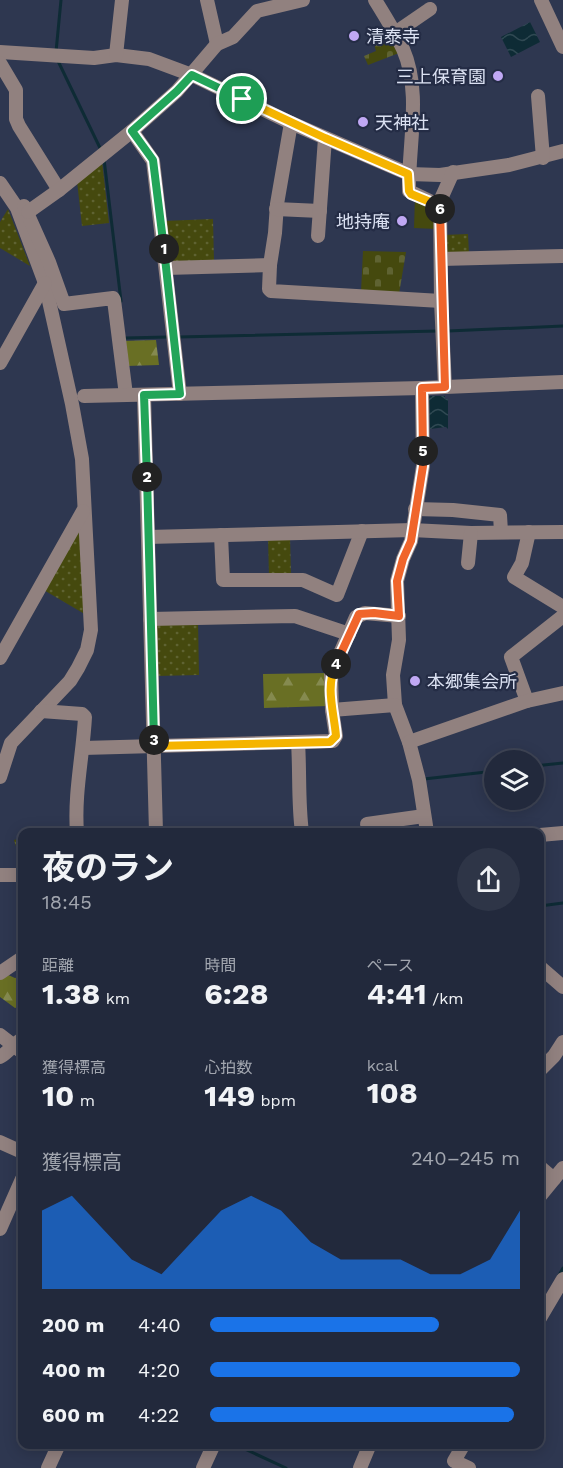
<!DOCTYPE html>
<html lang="ja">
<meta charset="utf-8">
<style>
:root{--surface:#22293c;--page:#2e3547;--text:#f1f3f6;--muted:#a2a6af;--line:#3f4556;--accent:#1a73e8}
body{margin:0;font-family:"Work Sans","Noto Sans JP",sans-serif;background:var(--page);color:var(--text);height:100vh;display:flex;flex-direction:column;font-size:22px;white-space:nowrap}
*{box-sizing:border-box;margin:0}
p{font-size:20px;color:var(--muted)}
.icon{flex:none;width:33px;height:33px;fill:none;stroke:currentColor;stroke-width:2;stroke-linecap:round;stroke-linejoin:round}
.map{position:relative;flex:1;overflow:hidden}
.sheet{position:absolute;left:18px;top:828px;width:526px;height:621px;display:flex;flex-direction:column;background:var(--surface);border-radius:12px;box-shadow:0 3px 15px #0003,0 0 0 2px var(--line)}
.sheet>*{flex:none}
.tools{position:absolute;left:484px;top:750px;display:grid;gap:12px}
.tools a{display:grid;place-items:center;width:60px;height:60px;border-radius:50%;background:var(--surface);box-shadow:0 3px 15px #0003,0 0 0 2px var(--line);font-size:30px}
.pin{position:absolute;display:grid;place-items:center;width:51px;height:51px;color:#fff;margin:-26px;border:3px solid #fff;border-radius:50%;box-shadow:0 2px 6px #0007}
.km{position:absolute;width:30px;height:30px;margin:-15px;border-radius:50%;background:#222;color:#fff;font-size:16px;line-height:30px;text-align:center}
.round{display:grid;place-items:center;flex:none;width:63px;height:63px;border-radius:32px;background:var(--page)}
.headline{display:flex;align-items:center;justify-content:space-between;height:102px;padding:0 24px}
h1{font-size:33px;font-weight:700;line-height:45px}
.metrics{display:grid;grid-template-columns:repeat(3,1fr);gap:9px;height:102px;padding:6px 24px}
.metrics div{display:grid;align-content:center}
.metrics b{font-size:30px;font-weight:700}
.metrics small{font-size:16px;font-weight:400}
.metrics p{font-size:16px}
.chart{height:168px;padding:12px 24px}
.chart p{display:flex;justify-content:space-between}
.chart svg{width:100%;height:108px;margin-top:6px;fill:var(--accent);opacity:.7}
ul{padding:0 24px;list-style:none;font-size:20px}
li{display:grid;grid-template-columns:96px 72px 1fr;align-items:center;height:45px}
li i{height:15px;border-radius:8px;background:var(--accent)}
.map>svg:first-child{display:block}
</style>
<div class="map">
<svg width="563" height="1468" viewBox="0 0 563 1468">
<defs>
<pattern id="grass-dots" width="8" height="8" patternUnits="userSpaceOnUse" patternTransform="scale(1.5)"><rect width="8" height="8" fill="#45490e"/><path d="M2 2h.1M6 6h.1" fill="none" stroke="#5f6332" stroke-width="1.8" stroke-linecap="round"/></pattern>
<pattern id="forest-firs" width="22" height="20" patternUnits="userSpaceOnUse" patternTransform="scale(1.5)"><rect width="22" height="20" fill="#696f24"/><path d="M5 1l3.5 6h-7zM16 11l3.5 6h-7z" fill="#858a4f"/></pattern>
<pattern id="cemetery-stones" width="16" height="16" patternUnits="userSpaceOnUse" patternTransform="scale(1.5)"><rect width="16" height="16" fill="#45490e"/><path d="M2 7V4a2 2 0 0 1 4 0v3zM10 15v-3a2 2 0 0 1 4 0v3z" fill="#5f6332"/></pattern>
<pattern id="water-waves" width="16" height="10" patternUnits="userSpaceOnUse" patternTransform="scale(1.5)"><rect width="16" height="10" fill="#0e2b35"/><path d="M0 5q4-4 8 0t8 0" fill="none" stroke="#304953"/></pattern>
</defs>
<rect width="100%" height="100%" fill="#2e3750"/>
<g fill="url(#grass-dots)">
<polygon points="102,161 109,223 82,226 77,181"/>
<polygon points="8,209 30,266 0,248 0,222"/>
<polygon points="213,219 214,262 168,263 163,221"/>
<polygon points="468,234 469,255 446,255 443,235"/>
<polygon points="82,520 88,616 42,589"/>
<polygon points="268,537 290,537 291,577 269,577"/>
<polygon points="198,621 199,675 156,676 154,622"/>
<polygon points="22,838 22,871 18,872 18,853 14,840"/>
</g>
<g fill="url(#forest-firs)">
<polygon points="156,340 159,365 126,366 123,341"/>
<polygon points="328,673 328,706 264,708 263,674"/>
<polygon points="6,974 15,978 19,977 22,980 22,1006 15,1008 0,997 0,977"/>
</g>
<g fill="url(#cemetery-stones)">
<polygon points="390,36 399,53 368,65 364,56 376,51 374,44"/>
<polygon points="363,251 406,252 399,294 361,292"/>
</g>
<polygon fill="#45490e" points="415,197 436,207 436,229 414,228"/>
<g fill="url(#water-waves)">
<polygon points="530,22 540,42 511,57 501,37"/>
<polygon points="429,396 445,396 445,399 448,399 448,429 446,427 430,429"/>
</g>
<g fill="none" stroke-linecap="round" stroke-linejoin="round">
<g stroke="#0e2b35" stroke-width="3">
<polyline points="56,52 61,0"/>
<polyline points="58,61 101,150"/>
<polyline points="104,159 121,301"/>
<polyline points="448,331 563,326"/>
<polyline points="178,337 438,331"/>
<polyline points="125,338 168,337"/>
<polyline points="534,766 563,763"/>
<polyline points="424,779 495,771"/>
<polyline points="540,906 563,903"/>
<polyline points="558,1277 563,1268"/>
<polyline points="234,1444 286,1468"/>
</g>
<g stroke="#91817f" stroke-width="14">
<polyline points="207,0 217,44"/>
<path d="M375,0C385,16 395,32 403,49C422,92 408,146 409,191L440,206"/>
<polyline points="541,0 563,47"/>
<polyline points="395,33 430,9"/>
<polyline points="0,52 94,58 116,55 149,59 192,75 291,123 409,174 440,175 509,165 563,151"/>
<polyline points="116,55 122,0"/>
<polyline points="0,63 16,90 16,119 19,126 59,190"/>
<polyline points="538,96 543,158"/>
<polyline points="291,123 277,204 275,233 270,265 269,289 271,291 441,301"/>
<polyline points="132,131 153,161 180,394"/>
<polyline points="0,183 17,208 45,283 72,404 82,459 91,630 87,650 78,668 70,681 11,743 0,777"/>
<polyline points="24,206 49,262 64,304 113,298 114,300 126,395"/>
<polyline points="276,209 320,211"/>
<polyline points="28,212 59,190 132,131 177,91 217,44 233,37 257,11 303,0"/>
<polyline points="318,236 325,138"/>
<polyline points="441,259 563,256"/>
<polyline points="166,268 270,265"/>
<polyline points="0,363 45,283"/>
<polyline points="445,387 441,301 440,201 453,172"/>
<polyline points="422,388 423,466 411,541 403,559 397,581 399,640 393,675 395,705 409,742 419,780 427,832"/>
<polyline points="144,395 156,832"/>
<polyline points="84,396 422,388 563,382"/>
<polyline points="415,509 453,510 500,515 501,532"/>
<polyline points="529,532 522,563 514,577 563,607"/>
<polyline points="221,535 223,580 303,580 337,595 362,531"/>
<polyline points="148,537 412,530 471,533 563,532"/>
<polyline points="468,563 471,533"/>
<polyline points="150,619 295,616 349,634"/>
<polyline points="0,658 83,511"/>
<polyline points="527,701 511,657 563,616"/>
<polyline points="332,710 395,705"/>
<path d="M41,711L82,714L85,717C83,755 74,794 77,832"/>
<path d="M298,742C300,773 298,803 302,832"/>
<polyline points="409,742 527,701 563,693"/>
<polyline points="83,748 333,741 336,736 332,710 331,674 356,617 365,613 399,616"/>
<polyline points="367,824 424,816"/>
<polyline points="540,835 563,833"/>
<polyline points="0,875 22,875"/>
<polyline points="540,967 563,987"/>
<polyline points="0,973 22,958"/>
<polyline points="0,1035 22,1052"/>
<path d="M0,1057C9,1052 13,1044 22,1039"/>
<polyline points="540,1070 554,1056 563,1042"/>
<polyline points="0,1142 22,1152"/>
<polyline points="540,1167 554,1179"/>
<polyline points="540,1196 563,1168"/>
<polyline points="0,1229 22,1179"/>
<polyline points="540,1318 563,1279"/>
<polyline points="464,1444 454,1461 469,1468"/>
<polyline points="48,1468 59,1444"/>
<polyline points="203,1468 214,1444"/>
<polyline points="360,1468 370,1444"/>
</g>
</g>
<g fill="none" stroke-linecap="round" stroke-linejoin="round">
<defs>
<polyline id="split-1" points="164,249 153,160 132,131 177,91 192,75 242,99"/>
<polyline id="split-2" points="147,477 144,395 180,394 164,249"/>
<polyline id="split-3" points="147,477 154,740"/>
<path id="split-4" d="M154,740V746L330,742L336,736C334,712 325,687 336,664"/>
<polyline id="split-5" points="336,664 359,614 374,613 399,616 397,581 403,559 411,541 423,466 423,451"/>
<polyline id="split-6" points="423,451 422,388 445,387 440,209"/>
<polyline id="split-7" points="242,99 325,138 408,174 409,191 411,194 440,206 440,209"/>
</defs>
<use href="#split-1" stroke="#fff" stroke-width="12"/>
<use href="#split-2" stroke="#fff" stroke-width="12"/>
<use href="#split-3" stroke="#fff" stroke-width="12"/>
<use href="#split-4" stroke="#fff" stroke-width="12"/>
<use href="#split-5" stroke="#fff" stroke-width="12"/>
<use href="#split-6" stroke="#fff" stroke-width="12"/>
<use href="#split-7" stroke="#fff" stroke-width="12"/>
<use href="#split-1" stroke="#22a559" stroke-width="8"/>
<use href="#split-2" stroke="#22a559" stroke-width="8"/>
<use href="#split-3" stroke="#22a559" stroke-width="8"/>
<use href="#split-4" stroke="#f5b400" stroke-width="8"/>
<use href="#split-5" stroke="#f0652b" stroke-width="8"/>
<use href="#split-6" stroke="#f0652b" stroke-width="8"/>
<use href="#split-7" stroke="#f5b400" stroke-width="8"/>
</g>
<g fill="#c0a8f4" stroke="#242c45" stroke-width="2">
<circle cx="354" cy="36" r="6"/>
<circle cx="498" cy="76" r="6"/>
<circle cx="363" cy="122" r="6"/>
<circle cx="402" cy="221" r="6"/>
<circle cx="415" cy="681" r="6"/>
</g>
<g text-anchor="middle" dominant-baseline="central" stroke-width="4.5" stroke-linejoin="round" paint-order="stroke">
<g font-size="18" fill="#dae0f1" stroke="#242c45" text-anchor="start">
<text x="366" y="36">清泰寺</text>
<text x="486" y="76" text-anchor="end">三上保育園</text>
<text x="375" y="122">天神社</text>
<text x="390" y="221" text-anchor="end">地持庵</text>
<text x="427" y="681">本郷集会所</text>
</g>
</g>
</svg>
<div class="tools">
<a><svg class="icon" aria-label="layers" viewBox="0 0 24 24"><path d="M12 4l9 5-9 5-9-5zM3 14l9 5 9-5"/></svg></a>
</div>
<div class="pin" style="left:242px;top:99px;background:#1e9e55"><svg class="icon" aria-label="arrive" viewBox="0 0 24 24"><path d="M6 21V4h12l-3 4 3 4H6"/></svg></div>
<b class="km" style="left:164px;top:249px">1</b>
<b class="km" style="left:147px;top:477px">2</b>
<b class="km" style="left:154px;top:740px">3</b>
<b class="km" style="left:336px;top:664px">4</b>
<b class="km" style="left:423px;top:451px">5</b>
<b class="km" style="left:440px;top:209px">6</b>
<section class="sheet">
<div class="headline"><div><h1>夜のラン</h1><p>18:45</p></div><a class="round"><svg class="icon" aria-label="share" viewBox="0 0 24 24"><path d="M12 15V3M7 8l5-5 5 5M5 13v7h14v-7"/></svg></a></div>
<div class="metrics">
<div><p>距離</p><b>1.38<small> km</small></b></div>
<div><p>時間</p><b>6:28</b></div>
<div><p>ペース</p><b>4:41<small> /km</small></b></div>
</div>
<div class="metrics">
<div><p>獲得標高</p><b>10<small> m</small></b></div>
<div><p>心拍数</p><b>149<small> bpm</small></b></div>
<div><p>kcal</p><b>108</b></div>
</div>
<div class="chart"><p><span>獲得標高</span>240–245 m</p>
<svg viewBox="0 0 160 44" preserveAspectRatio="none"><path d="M0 44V12L10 6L20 19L30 32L40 38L50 25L60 12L70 6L80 12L90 25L100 32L110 32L120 32L130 38L140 38L150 32L160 12V44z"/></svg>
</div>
<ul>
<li><b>200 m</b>4:40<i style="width:74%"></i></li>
<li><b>400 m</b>4:20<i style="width:100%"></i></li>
<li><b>600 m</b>4:22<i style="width:98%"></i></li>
</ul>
</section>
</div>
